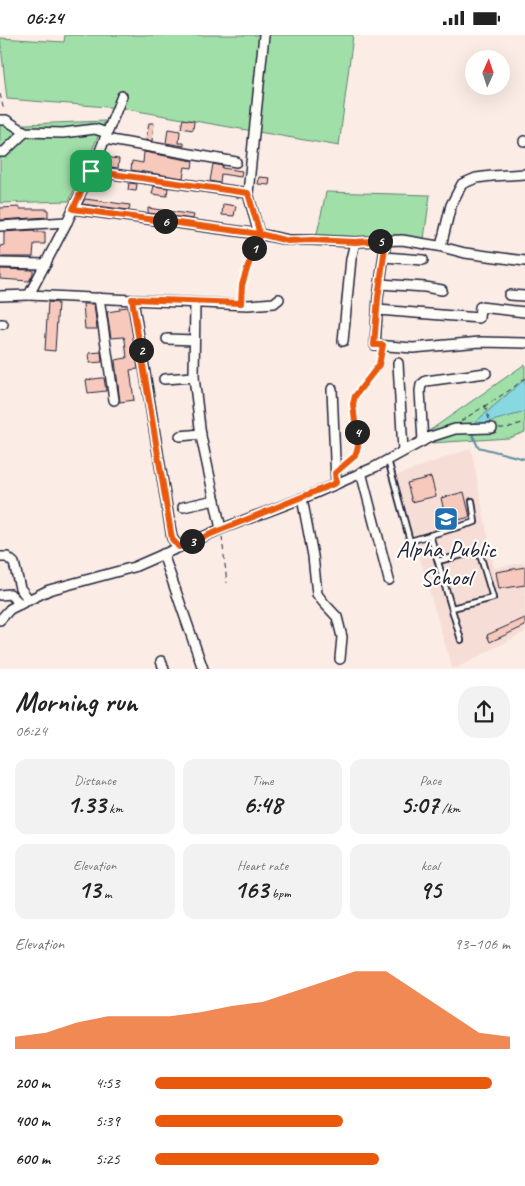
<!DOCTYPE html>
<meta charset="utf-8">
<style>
:root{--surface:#fff;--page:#f2f2f2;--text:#222;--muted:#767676;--accent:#ea580c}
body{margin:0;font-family:Caveat,sans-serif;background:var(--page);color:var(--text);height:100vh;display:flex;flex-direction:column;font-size:19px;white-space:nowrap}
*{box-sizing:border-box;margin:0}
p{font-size:16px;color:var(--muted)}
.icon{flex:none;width:28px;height:28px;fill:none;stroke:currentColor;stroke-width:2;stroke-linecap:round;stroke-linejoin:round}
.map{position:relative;height:634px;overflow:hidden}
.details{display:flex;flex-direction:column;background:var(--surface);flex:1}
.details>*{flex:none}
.needle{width:32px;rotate:3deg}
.buttons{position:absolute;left:465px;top:15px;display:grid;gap:10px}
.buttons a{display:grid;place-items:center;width:45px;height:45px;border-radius:50%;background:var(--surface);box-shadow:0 5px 20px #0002;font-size:25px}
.pin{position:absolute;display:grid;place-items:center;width:42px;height:42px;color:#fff;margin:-21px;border-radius:10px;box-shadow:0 2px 8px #0006}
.km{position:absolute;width:25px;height:25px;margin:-12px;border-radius:50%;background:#222;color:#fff;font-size:14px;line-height:25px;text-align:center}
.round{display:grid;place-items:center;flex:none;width:52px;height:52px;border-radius:20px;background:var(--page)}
.head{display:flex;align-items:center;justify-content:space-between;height:85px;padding:0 15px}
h1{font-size:28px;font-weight:700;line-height:38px}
.stats{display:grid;grid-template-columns:repeat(3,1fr);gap:8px;height:85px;padding:5px 15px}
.stats div{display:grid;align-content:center;border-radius:12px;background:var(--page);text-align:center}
.stats b{font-size:25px;font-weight:700}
.stats small{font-size:14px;font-weight:400}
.stats p{font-size:14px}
.chart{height:140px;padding:10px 15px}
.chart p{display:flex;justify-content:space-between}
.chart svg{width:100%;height:90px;margin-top:5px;fill:var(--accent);opacity:.7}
ul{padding:0 15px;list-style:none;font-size:16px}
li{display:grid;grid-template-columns:80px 60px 1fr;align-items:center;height:38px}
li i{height:12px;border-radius:6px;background:var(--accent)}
.status{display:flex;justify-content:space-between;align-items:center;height:35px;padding:0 25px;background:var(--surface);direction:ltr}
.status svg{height:14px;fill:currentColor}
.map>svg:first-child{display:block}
</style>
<div class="status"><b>06:24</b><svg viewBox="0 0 49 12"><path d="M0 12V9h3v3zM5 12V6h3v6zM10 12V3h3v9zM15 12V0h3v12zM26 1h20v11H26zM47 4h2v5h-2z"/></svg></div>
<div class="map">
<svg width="525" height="634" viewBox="0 0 525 634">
<rect width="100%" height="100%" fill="#fbede5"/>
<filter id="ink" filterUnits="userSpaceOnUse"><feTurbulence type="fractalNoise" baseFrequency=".02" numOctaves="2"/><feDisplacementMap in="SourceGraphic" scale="10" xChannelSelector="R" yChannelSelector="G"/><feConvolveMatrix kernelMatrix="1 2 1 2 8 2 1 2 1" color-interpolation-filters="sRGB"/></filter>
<g filter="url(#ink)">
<polygon fill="#f6ded6" points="471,413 494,533 525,527 525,597 457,633 452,633 395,441"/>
<g fill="#a0dfa8" stroke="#618072">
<polygon points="65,0 353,0 339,111 120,73 7,64 0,3 64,7"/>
<polygon points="105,86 69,166 0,168 0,90"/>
<polygon points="326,157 430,160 424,204 316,203"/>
<polygon points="525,329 525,344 471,391 525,377 525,397 509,403 431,408 429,396"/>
</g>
<polygon fill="#88d8e2" stroke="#5f8f9f" points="525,344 525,377 470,392"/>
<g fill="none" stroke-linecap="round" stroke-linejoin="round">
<polyline stroke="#5f8f9f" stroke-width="2" points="471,396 478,412 525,424"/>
</g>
<g fill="#f7c9bc" stroke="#22223b">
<polygon points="183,84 194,86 193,95 181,93"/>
<polygon points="149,88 154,88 152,106 146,105"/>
<polygon points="168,94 180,96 179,108 184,108 184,111 166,108"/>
<polygon points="144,117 193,126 192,133 185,132 183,143 131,135 132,126 143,128"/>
<polygon points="104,122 119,124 118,133 102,131"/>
<polygon points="213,129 223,131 222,133 242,136 241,142 221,139 220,148 210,146"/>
<polygon points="259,142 270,143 269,150 258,149"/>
<polygon points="129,148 137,149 136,156 128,155"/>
<polygon points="154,151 168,153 167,161 152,159"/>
<polygon points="85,164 130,170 129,175 82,169"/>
<polygon points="223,169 236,171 234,181 222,180"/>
<polygon points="20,172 20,174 48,174 48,182 0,185 0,173"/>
<polygon points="148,173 194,180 193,184 148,178"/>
<polygon points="34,195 34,197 45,197 45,209 34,209 33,222 0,222 0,211 4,210 4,197"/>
<polygon points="0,234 33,235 33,239 29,246 0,244"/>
<polygon points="48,267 58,268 55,316 45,315"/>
<polygon points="83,269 94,269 97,294 85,294"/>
<polygon points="128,272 138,334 130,335 134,365 120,367 115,325 127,323 125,305 124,302 111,303 107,277 120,275 119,273"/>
<polygon points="101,317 102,327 90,328 89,318"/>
<polygon points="101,343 104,343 106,356 88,358 86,345"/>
<polygon points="431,442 436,461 412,467 407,448"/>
<polygon points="464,457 470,482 447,488 441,463"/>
<polygon points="525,532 525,550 499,554 496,537"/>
<polygon points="525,583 525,591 490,607 487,600"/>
</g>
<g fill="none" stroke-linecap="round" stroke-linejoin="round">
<defs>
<g id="service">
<polyline points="388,425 410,506 475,487 472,466"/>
<polyline points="430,500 461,605"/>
<polyline points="438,526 479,516 493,563 452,573"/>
</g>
<g id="minor">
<polyline points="122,61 98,121 67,187 29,260 133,265 172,503 179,512"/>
<polyline points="0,85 6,85 25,97 63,98 95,94 107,98"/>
<polyline points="105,104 236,127"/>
<polyline points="524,106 525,106"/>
<polyline points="0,117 4,117 25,97"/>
<polyline points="91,136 248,158"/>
<polyline points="73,174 259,199 288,205 312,205 355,207 402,205 438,211 465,218 525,226"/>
<polyline points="0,191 67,187"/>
<polyline points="259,199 248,158 264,0"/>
<polyline points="386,205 378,263 375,310 413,313 480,307 525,308"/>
<polyline points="441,211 451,170 462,149 476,143 492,141 525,139"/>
<polyline points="384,222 423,225"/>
<polyline points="0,228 46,229"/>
<polyline points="380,249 425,252 442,255"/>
<polyline points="509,260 525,261"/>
<polyline points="0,261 29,260"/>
<polyline points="99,263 114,365"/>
<polyline points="133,265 248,270 274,268 279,264"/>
<polyline points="195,268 194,342 201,401 221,494"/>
<polyline points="378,275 479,283 480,272 525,277"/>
<polyline points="0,289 3,289"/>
<polyline points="167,304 194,305"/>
<polyline points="343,306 351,224 355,207"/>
<polyline points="398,328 403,416"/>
<polyline points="164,344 194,342"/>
<polyline points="332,354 336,448"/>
<polyline points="180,401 201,399"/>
<polyline points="423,406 420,356 421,350 426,346 486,338"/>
<polyline points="361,437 389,545"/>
<polyline points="302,463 313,521 317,559 323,567 337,582 342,602 340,624"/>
<polyline points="183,472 215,465"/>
<polyline points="163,519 203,634"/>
<polyline points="0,522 7,522 14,528 20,553 29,565"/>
<polyline points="0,560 10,559 20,569"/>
<polyline points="0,585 10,574 49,555 134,532 221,494 311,460 375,432 430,402 455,394 492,393"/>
<polyline points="161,626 164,634"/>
</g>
</defs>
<use href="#service" stroke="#22223b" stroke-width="8"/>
<use href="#minor" stroke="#22223b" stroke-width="12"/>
<g stroke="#22223b" stroke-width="1" stroke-dasharray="5 4" stroke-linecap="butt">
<polyline points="0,59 4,76"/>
<polyline points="241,263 247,234 257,207"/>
<polyline points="485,371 489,384"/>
<polyline points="461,386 510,355 525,343"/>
<polyline points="499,393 507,393 525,387"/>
<polyline points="344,430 355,421 358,413 353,369 355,361 379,330 382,319"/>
<polyline points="222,502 227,548"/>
</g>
<use href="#service" stroke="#fdfcf7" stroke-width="4.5"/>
<use href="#minor" stroke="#fdfcf7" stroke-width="9"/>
</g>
</g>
<g fill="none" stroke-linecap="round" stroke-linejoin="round" filter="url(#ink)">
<defs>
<polyline id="route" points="91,136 248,158 260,199 247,234 242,250 241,268 132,264 172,504 179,512 336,448 335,438 355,421 358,412 353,369 355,361 379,330 383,310 374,310 378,263 386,205 355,207 312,205 288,206 260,199 73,174 91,136"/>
</defs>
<use href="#route" stroke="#fff" stroke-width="10"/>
<use href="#route" stroke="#ea580c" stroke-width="6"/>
</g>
<defs>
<symbol id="school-square" viewBox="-11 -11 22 22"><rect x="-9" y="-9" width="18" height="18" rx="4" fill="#1f6fb2" stroke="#fdfcf7"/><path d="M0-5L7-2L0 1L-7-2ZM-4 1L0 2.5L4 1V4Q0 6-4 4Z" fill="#fff"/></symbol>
</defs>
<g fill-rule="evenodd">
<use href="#school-square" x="432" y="470" width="28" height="28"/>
</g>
<g text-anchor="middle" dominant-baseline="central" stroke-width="4.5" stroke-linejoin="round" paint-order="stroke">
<g font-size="24" fill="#22223b" stroke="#fdfcf7">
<text x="446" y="514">Alpha Public<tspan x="446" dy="28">School</tspan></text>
</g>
</g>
</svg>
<div class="buttons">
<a><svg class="needle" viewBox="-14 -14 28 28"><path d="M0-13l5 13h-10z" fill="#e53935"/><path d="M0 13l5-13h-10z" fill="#767676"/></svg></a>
</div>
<div class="pin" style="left:91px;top:136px;background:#1e9e55"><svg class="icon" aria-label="arrive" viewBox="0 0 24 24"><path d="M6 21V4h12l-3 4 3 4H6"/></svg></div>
<b class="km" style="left:254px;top:213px">1</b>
<b class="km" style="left:141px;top:315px">2</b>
<b class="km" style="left:192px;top:506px">3</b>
<b class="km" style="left:357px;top:397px">4</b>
<b class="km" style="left:380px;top:206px">5</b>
<b class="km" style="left:165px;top:186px">6</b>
</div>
<section class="details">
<div class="head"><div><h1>Morning run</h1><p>06:24</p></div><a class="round"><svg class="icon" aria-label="share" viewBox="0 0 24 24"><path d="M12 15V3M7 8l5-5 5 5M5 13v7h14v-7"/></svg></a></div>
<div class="stats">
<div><p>Distance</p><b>1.33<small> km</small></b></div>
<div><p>Time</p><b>6:48</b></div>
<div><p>Pace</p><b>5:07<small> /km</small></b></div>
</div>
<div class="stats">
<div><p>Elevation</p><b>13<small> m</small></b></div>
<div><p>Heart rate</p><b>163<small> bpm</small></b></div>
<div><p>kcal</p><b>95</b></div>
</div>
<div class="chart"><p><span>Elevation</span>93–106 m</p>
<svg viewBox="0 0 160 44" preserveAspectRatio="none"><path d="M0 44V38L10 36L20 31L30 28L40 28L50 28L60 26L70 23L80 21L90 16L100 11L110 6L120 6L130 16L140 26L150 36L160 38V44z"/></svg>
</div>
<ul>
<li><b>200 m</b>4:53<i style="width:95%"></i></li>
<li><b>400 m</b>5:39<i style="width:53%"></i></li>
<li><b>600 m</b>5:25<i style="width:63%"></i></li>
</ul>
</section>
